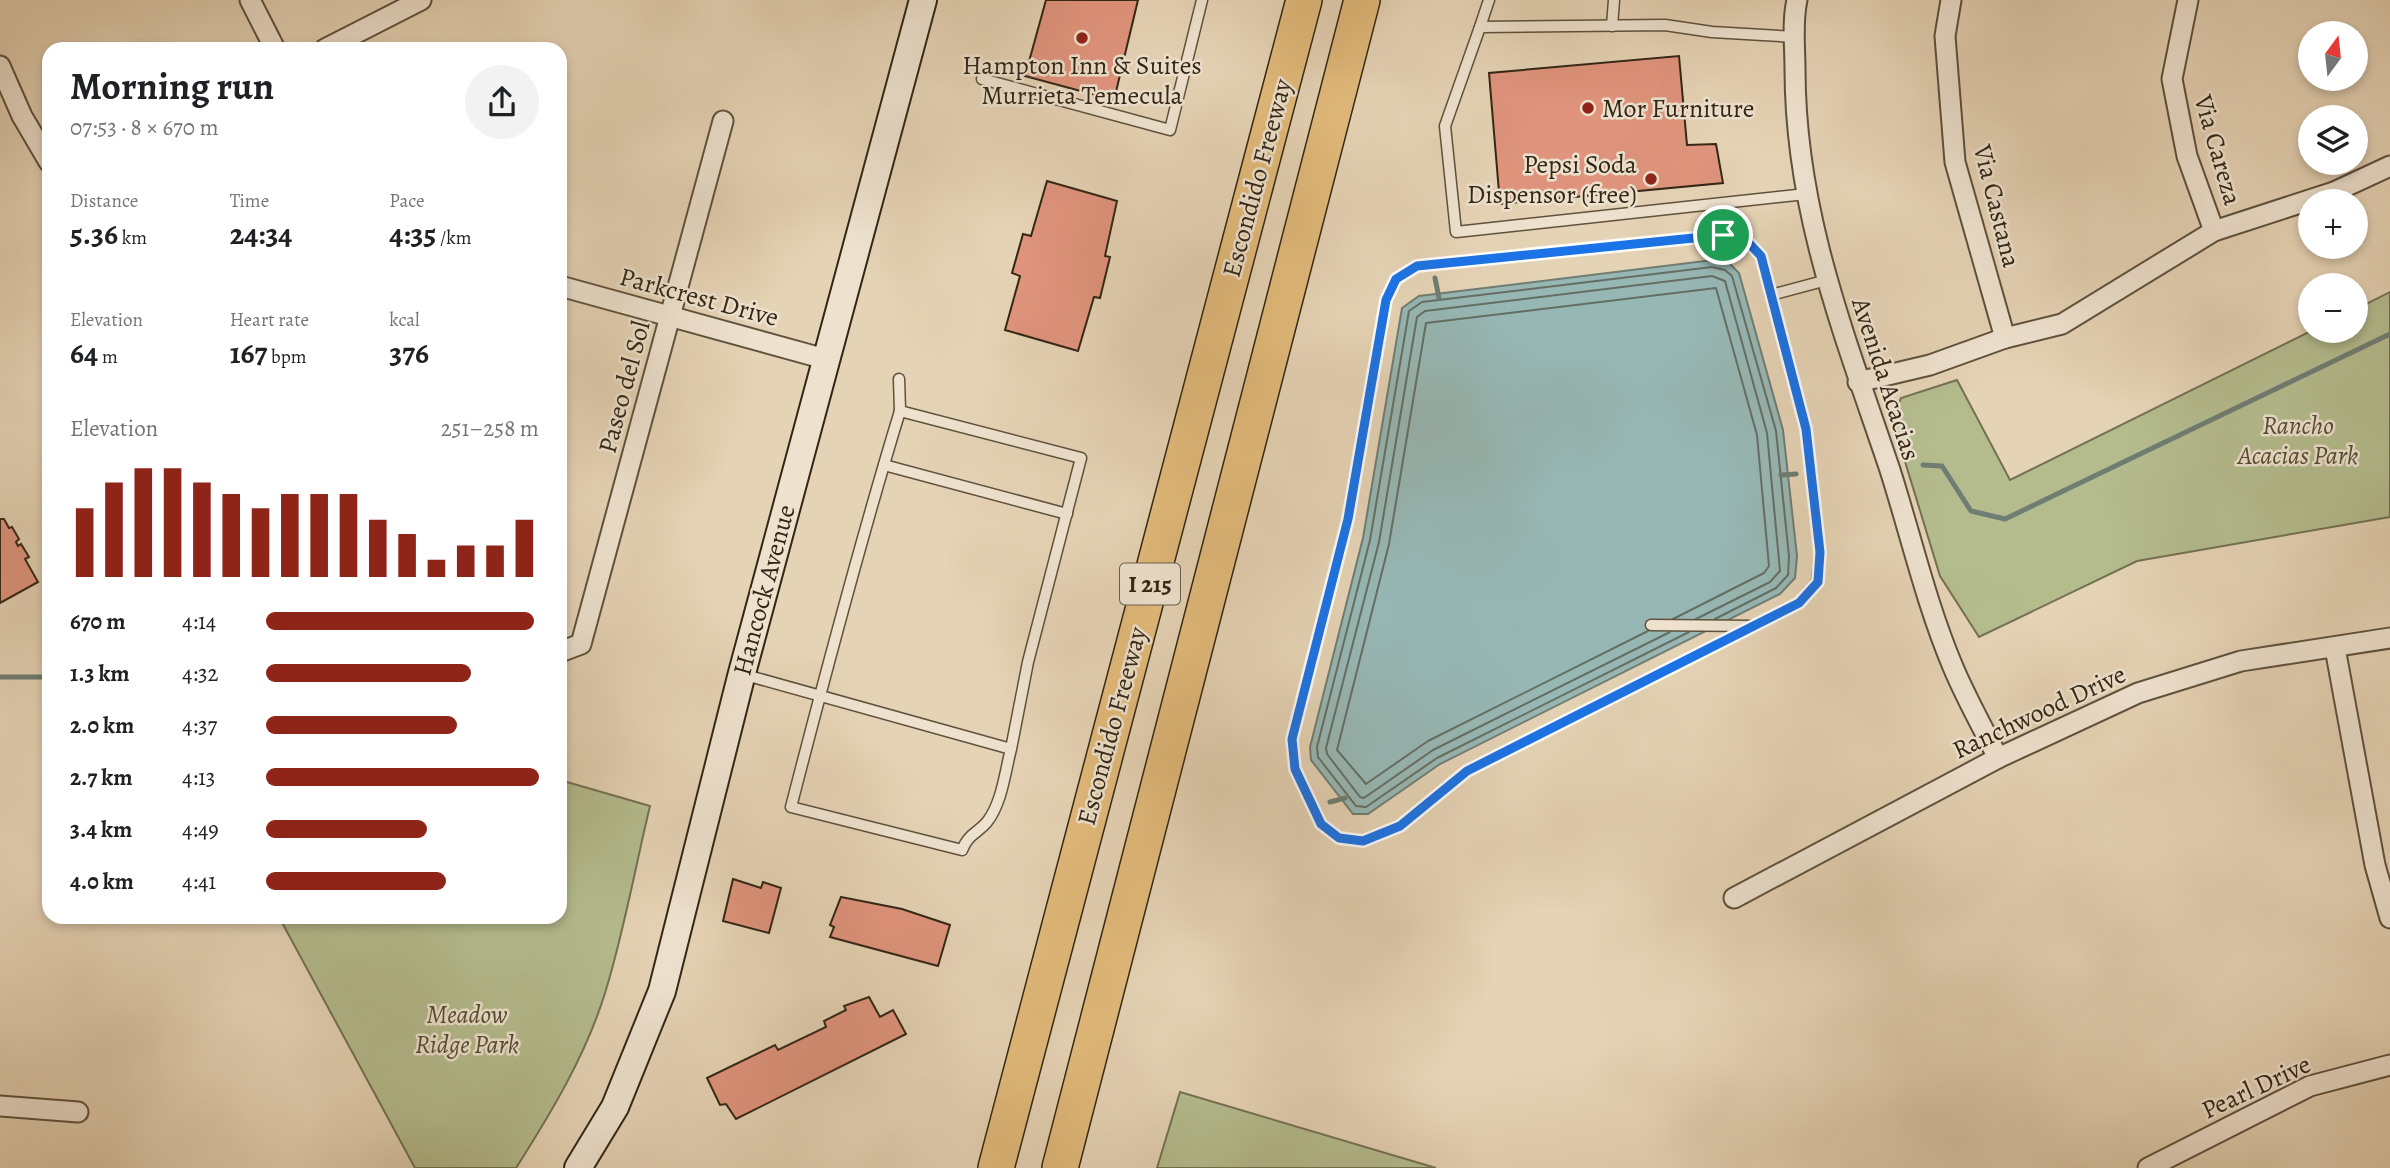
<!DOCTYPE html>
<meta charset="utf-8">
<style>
:root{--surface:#fff;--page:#f2f2f2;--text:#202124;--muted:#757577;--accent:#8f2418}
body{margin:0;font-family:Alegreya,serif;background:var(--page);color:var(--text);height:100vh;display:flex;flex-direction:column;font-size:26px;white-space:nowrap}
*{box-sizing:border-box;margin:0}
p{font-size:23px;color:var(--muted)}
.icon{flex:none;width:38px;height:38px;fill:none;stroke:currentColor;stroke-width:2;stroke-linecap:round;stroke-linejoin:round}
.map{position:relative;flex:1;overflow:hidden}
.drawer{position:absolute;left:42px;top:42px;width:525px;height:882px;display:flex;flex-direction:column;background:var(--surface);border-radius:21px;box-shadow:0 4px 10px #0003}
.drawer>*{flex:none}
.needle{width:46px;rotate:15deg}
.tools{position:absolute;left:2298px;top:21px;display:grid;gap:14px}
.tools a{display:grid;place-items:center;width:70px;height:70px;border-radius:50%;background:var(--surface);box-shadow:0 4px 10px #0003;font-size:35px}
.pin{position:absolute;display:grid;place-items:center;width:60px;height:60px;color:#fff;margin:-30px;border:4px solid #fff;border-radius:50%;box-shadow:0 2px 7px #0007}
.round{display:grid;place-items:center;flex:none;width:74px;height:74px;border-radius:37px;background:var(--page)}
.summary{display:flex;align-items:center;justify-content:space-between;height:119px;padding:0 28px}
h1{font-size:38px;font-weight:700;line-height:52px}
.metrics{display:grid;grid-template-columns:repeat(3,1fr);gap:10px;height:119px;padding:7px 28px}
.metrics div{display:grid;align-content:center}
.metrics b{font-size:30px;font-weight:700}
.metrics small{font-size:19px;font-weight:400}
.metrics p{font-size:19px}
.chart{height:196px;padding:14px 28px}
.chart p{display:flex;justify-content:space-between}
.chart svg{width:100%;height:126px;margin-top:7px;stroke:var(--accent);stroke-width:6}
ul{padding:0 28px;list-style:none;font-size:23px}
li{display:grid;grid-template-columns:112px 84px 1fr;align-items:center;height:52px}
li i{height:18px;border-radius:9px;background:var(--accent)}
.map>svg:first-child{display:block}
</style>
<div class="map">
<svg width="2390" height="1168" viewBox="0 0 2390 1168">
<rect width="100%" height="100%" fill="#e5d3b5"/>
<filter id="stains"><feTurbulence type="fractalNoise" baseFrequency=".00286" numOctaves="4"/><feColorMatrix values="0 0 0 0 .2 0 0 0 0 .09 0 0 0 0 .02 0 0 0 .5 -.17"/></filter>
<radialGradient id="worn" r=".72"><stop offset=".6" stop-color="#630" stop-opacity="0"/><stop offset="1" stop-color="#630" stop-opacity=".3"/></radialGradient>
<g fill="#b4bc8e" stroke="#737152" stroke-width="2">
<polygon points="2390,292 2390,517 2137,561 1979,637 1940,576 1892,419 1901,398 1957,380 2010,480 2311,331 2356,331 2356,309"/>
<path d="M560,780L650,806C635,868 624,932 605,993C586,1055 551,1113 516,1168H415L279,917H560Z"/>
<polygon points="1180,1092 1436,1168 1157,1168"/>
</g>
<polygon fill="#97b7b4" stroke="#6f7d74" stroke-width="2" points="1713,260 1729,263 1739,273 1783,430 1797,556 1795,578 1780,594 1440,764 1368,814 1353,814 1311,760 1310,747 1363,538 1402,308 1419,296"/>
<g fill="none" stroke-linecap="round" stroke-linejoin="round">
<g stroke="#646e64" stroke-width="2">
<polyline points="1648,631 1428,741 1366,784 1337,750 1389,544 1426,323 1716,288 1757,435 1769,566 1764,573 1673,619"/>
<polyline points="1670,632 1433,750 1364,798 1360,797 1327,754 1326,748 1379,542 1417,317 1425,311 1712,276 1725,281 1767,433 1780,571 1770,582 1696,619"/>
<polyline points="1689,632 1437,758 1366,807 1356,806 1318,757 1317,747 1370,540 1409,311 1422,302 1712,267 1725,270 1732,276 1776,431 1789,556 1788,575 1776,588 1715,619"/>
</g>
<g stroke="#6f7d74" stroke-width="5">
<polyline points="1435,278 1439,298"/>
<polyline points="1923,465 1942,466 1971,511 2005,519 2390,334"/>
<polyline points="1781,475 1796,474"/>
<polyline points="0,677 49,677"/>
<polyline points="1330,802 1345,798"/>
</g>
</g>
<g fill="#e0947d" stroke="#322615" stroke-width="2">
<polygon points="1046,0 1138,0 1114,100 1025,76"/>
<polygon points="1679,56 1687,145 1716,144 1723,183 1500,204 1489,73"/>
<polygon points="1047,181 1117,201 1105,256 1110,257 1100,298 1094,297 1078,351 1005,330 1020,276 1012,273 1023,234 1031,236"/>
<polygon points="0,519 4,519 9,528 12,527 19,539 16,542 18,546 21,544 29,557 25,559 38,582 0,603"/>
<polygon points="733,879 761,888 763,882 781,888 769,933 723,921"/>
<polygon points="841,897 902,909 950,925 938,966 830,937 834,927 830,925"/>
<polygon points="869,997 880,1017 893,1010 906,1034 736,1119 726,1104 720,1105 707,1078 775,1045 778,1050 826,1027 824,1021 846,1010 844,1006"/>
</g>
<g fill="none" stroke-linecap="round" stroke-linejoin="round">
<defs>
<g id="lane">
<polyline points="1612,26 1614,0"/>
<polyline points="1480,27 1489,0"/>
<polyline points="1795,37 1712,32 1665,25 1480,27 1445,126 1456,232 1806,194"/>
<polyline points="982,79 1170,130 1202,0"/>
<polygon points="1723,235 1746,240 1761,256 1806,429 1820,552 1817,582 1799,603 1467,771 1400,826 1363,841 1339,838 1321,824 1295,769 1292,739 1348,519 1386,300 1396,279 1417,266"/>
<polyline points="1771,295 1827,280"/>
<polyline points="899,379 900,411"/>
<polyline points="884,465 1067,514"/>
<polyline points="1651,625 1751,626"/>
<path d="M742,674L1011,749L1028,662L1081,458L900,411C860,542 825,675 791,807L962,850C969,833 977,834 987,822C1002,803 1005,772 1011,749"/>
</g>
<g id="street">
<polyline points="250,0 275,49"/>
<path d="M1797,0C1792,22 1795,47 1795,69C1795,213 1845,336 1890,470C1911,536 1926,603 1953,667C1966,698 1983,728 1998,758"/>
<polyline points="1951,0 1945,36 1955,162 2005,338"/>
<polyline points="2188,0 2172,79 2187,156 2214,231"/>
<polyline points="325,49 421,0"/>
<polyline points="0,66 22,116 49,162"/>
<polyline points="560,286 825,359"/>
<polyline points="1858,382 1930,365 2005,338 2062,324 2214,231 2334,192 2390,166"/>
<polyline points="2335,648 2375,865 2390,918"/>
<polyline points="560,652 581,644 723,121"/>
<polyline points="1734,898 1998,758 2138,693 2241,661 2390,638"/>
<polyline points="0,1106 78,1112"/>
<polyline points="2148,1168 2310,1086 2390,1065"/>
</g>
<polyline id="secondary" points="578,1168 615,1107 662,991 742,673 923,0"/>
<g id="highway">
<polyline points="996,1168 1304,0"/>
<polyline points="1060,1168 1362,0"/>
</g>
</defs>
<use href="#lane" stroke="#5f513d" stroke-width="13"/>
<use href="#street" stroke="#5f513d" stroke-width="23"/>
<use href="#secondary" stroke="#322615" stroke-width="30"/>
<use href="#highway" stroke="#322615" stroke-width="38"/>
<use href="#lane" stroke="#eee2cf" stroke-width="10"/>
<use href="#street" stroke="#eee2cf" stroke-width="19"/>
<use href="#secondary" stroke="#eee2cf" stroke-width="26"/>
<use href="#highway" stroke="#e2ba7a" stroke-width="35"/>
</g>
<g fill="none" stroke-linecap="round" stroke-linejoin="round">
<defs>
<polygon id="route" points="1723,235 1746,240 1761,256 1806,429 1820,552 1818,582 1799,603 1467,771 1400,826 1363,841 1339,838 1321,824 1295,769 1292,739 1348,519 1386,300 1396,279 1417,266"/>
</defs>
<use href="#route" stroke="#fff" stroke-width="14"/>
<use href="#route" stroke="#1a73e8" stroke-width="9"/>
</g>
<g fill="#8f2418" stroke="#eee2cf" stroke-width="2.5">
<circle cx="1082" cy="38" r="7"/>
<circle cx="1588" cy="108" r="7"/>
<circle cx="1651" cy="179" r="7"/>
</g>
<g text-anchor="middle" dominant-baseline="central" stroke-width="5" stroke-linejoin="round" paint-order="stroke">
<rect fill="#eee2cf" stroke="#6a5e4d" stroke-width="2" x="1120" y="563.5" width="60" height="41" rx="5"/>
<g font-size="24" font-weight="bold" fill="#322615">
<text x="1150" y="584">I 215</text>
</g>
<g font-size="26" fill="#322615" stroke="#eee2cf">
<text x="1082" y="65">Hampton Inn &amp; Suites<tspan x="1082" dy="30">Murrieta Temecula</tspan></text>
<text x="1602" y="108" text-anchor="start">Mor Furniture</text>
<text x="1637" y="164" text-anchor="end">Pepsi Soda<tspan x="1637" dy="30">Dispensor (free)</tspan></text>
</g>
<g font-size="26" fill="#322615" stroke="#eee2cf">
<text transform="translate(2218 150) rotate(74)">Via Careza</text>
<text transform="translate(1257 178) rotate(-75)">Escondido Freeway</text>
<text transform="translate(1997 206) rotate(76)">Via Castana</text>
<text transform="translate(699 297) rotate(15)">Parkcrest Drive</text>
<text transform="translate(1886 379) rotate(72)">Avenida Acacias</text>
<text transform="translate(624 387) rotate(-75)">Paseo del Sol</text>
<text transform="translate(764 590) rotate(-75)">Hancock Avenue</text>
<text transform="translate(2039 712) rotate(-25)">Ranchwood Drive</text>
<text transform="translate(1112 726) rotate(-75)">Escondido Freeway</text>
<text transform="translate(2256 1087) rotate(-25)">Pearl Drive</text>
</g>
<g font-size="26" font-style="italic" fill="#524c33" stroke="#eee2cf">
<text x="2298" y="425">Rancho<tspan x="2298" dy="30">Acacias Park</tspan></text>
<text x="467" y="1014">Meadow<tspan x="467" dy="30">Ridge Park</tspan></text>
</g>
</g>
<rect width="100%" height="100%" filter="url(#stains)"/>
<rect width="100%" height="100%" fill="url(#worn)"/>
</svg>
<div class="tools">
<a><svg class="needle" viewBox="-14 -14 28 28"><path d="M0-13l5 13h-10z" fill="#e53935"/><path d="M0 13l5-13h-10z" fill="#757577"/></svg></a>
<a><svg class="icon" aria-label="layers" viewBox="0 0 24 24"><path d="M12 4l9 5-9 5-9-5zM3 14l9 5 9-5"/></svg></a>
<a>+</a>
<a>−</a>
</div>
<div class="pin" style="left:1723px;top:235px;background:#1e9e55"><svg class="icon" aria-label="arrive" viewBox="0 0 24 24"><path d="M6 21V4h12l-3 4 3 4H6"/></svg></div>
<section class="drawer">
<div class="summary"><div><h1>Morning run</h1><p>07:53 · 8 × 670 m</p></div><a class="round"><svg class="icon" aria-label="share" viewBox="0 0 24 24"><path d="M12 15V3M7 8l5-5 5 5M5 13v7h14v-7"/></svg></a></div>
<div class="metrics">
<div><p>Distance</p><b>5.36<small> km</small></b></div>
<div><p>Time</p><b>24:34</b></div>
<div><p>Pace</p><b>4:35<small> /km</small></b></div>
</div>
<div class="metrics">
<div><p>Elevation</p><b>64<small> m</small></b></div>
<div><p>Heart rate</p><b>167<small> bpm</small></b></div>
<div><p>kcal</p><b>376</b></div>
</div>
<div class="chart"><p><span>Elevation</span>251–258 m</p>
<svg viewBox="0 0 160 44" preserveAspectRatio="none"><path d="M5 44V20M15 44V11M25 44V6M35 44V6M45 44V11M55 44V15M65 44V20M75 44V15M85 44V15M95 44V15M105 44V24M115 44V29M125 44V38M135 44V33M145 44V33M155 44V24"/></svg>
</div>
<ul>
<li><b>670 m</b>4:14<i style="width:98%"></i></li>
<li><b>1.3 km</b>4:32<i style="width:75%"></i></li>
<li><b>2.0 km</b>4:37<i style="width:70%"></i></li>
<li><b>2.7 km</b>4:13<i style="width:100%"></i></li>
<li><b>3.4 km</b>4:49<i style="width:59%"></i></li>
<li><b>4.0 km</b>4:41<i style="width:66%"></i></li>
</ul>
</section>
</div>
